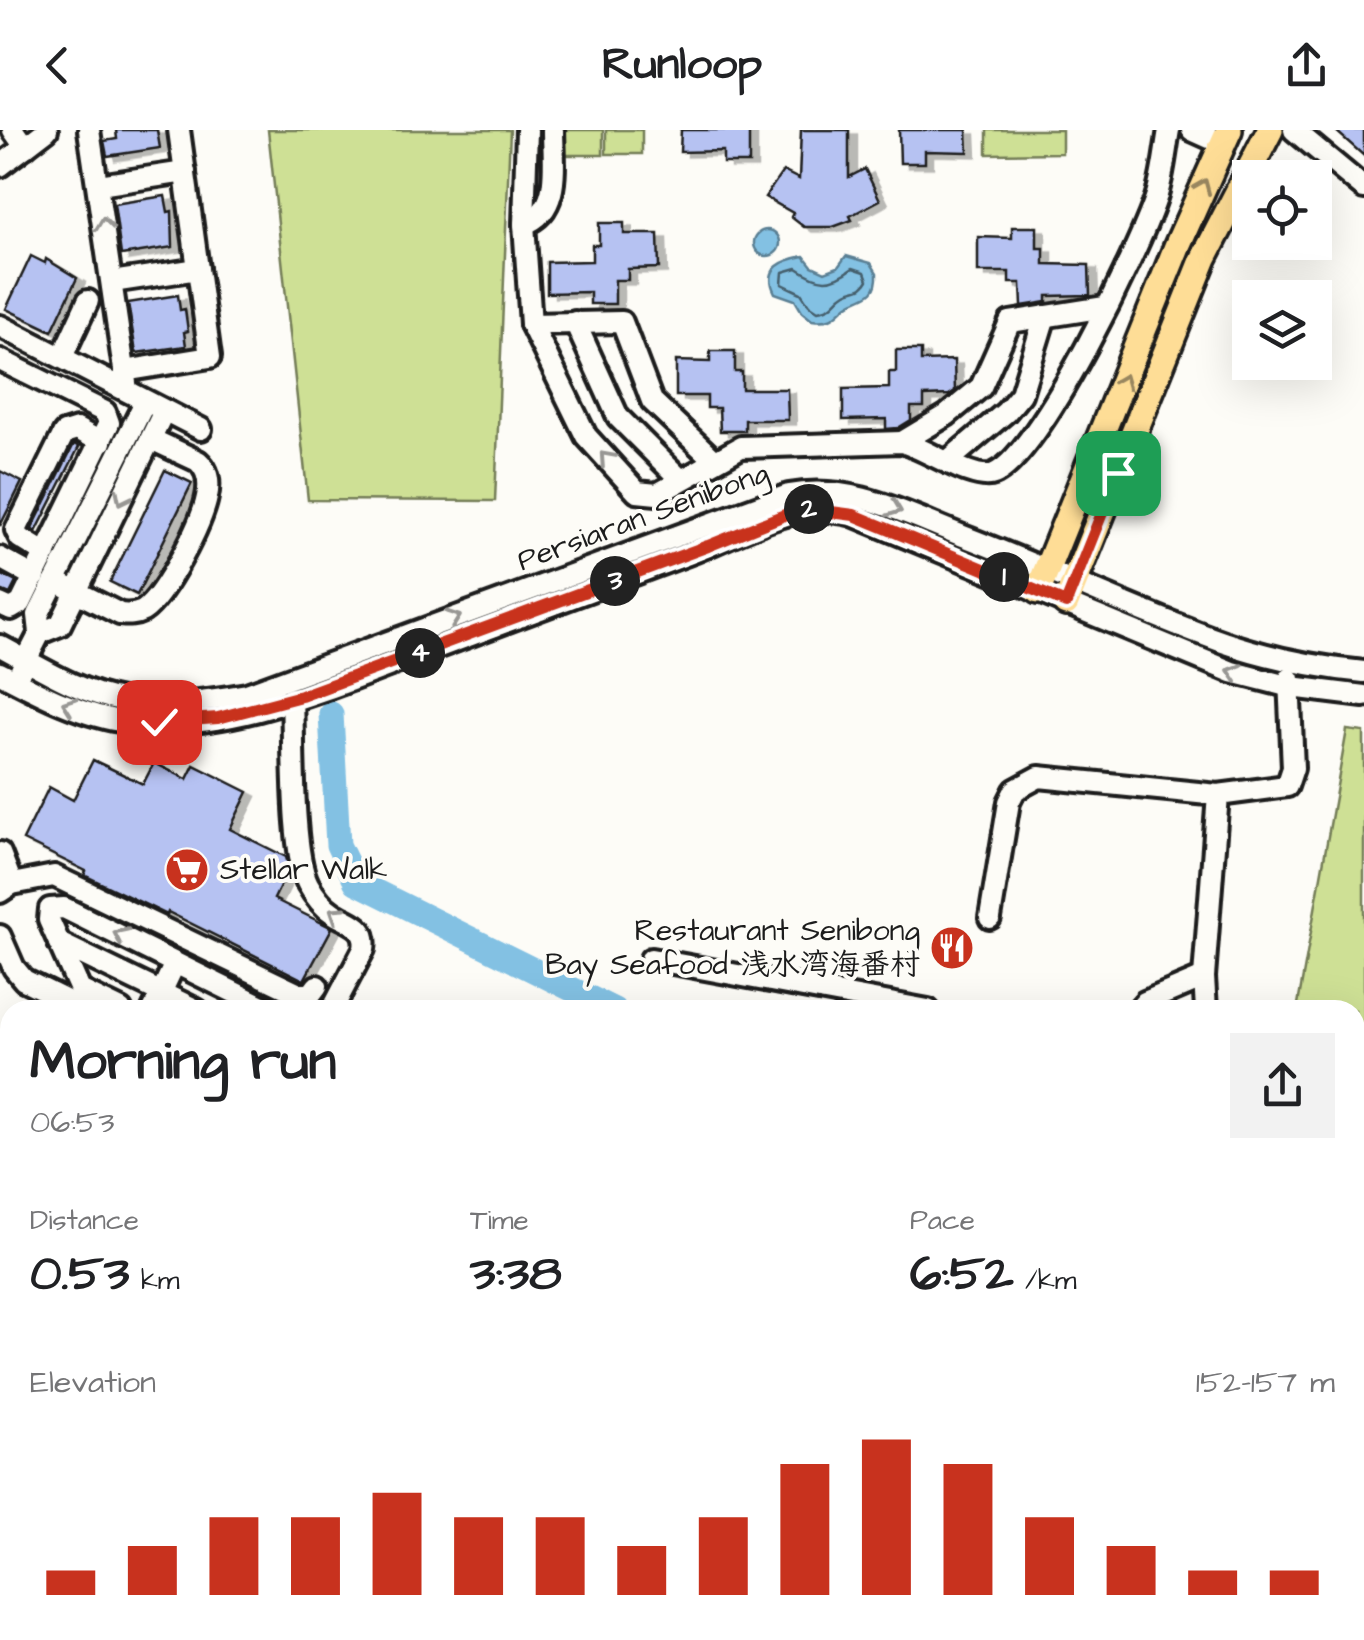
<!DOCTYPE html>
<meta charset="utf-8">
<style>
:root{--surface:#fff;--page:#f2f2f2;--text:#202124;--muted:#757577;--accent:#c8321e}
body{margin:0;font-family:"Architects Daughter","LXGW WenKai TC",sans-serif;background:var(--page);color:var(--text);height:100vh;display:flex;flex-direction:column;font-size:38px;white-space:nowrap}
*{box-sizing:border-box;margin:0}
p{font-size:32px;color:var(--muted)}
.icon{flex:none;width:55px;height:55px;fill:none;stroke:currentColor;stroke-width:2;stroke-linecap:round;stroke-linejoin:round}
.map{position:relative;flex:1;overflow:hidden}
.sheet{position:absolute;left:0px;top:870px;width:1365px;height:640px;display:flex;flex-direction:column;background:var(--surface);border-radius:30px 30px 0 0;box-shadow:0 10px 40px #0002}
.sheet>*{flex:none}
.controls{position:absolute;left:1232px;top:30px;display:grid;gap:20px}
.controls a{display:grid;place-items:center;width:100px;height:100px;border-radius:0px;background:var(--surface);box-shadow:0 10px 40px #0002;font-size:50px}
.pin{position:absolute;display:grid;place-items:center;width:85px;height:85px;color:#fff;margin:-42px;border-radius:20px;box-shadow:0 5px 15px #0006}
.km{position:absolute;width:50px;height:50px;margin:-25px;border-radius:50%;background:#222;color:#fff;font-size:28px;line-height:50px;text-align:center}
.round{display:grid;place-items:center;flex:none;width:105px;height:105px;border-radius:0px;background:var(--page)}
.overview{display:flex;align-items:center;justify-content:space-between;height:170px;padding:0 30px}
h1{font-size:55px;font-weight:700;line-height:75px}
.metrics{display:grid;grid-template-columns:repeat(3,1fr);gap:15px;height:170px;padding:10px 30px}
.metrics div{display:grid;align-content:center}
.metrics b{font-size:50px;font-weight:700}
.metrics small{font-size:28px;font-weight:400}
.metrics p{font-size:28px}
.chart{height:280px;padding:20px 30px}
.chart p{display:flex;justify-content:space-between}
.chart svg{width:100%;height:180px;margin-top:10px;stroke:var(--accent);stroke-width:6}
header{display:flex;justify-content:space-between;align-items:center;height:130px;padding:0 30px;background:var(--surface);font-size:45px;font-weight:700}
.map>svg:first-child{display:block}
</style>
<header><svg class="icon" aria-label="back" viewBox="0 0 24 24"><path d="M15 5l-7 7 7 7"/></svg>Runloop<svg class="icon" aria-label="share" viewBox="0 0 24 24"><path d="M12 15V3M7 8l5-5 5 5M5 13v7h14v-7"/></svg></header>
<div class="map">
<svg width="1364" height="1510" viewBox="0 0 1364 1510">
<defs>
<filter id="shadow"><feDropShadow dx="8" dy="4.5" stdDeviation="0" flood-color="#0004"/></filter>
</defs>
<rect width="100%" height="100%" fill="#fdfcf7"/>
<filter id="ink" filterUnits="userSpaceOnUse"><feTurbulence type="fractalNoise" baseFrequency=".01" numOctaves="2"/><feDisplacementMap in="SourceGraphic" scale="20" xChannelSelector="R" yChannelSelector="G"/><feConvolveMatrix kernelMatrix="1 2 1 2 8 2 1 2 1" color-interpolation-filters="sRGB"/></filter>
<g filter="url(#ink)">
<g fill="#cee095" stroke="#757e58" stroke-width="2.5">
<polygon points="268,0 510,0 495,371 308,370"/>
<rect x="566" y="0" width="37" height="25"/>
<rect x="606" y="0" width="36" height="24"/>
<polygon points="987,0 1062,0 1062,23 987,24"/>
<polygon points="1347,600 1364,602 1364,974 1355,974 1355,880 1297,880"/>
</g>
<g fill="#83c1e3" stroke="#5a7f93" stroke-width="2.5">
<circle cx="767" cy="113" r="13"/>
<path d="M804,126L812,136L825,142L838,137L846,126L871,133L877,143C878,162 870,165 855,171C837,178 839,194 812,190L802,182L795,170L775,163C762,137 784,130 804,126Z"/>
<polygon points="1355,1165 1364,1165 1364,1510 746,1510 758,1500 1355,1500"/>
</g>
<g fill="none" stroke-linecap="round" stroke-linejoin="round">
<path stroke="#455e6c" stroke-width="2.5" d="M797,138C819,153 831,155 853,138L865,142L868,150C861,162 857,157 846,163C834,170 835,179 818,181L809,175L801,163L782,154L783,142Z"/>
<polyline stroke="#83c1e3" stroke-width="25" points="331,584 338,715 356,752 614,880"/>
</g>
<g fill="#b6c2f2" stroke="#1c1c1c" stroke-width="2.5" filter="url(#shadow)">
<polygon points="116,0 157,0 160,18 107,26 104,11 117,9"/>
<polygon points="681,0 749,0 749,33 723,33 723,21 680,22"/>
<polygon points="801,0 849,0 849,47 865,39 880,70 850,86 852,90 833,97 804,97 791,87 793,83 765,67 783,41 799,49"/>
<polygon points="899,0 967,0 968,22 925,21 925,33 900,33"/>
<polygon points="1335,0 1364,0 1364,26"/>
<polygon points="165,66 168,82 172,81 173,117 121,125 114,74"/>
<polygon points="599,93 624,93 624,104 658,104 659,138 628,139 628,150 615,150 615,174 590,174 590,162 547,163 547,132 592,131 592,115 599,115"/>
<polygon points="1012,97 1037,97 1037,118 1044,118 1044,134 1089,135 1090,165 1047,166 1047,172 1022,176 1021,153 1009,153 1009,142 978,142 978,107 1012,108"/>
<polygon points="31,126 45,133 46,129 77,148 52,201 6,179"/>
<polygon points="178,165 180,180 185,179 188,201 184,202 186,216 136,223 128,173"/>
<polygon points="896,220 921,220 921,231 954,230 955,261 949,265 924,266 924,277 911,277 911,290 898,298 886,299 886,289 843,290 843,259 889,258 889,242 896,242"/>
<polygon points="710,221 735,221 735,242 742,242 742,259 787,259 788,290 745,290 745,301 720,301 719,278 707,278 707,266 676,266 676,231 710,232"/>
<polygon points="74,314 79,317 36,402 32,399"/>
<polygon points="165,340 192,353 137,465 110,452"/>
<polygon points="0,341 22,352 0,396"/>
<polygon points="0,444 16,452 10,464 0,460"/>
<polygon points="93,630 143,654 154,633 187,649 194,635 248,662 230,699 286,727 289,738 274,769 332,798 304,850 168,782 167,785 90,748 84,745 86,741 23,710 49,657 73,670"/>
</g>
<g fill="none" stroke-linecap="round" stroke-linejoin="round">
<defs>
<g id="minor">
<polyline points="13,0 25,17"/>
<polyline points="89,0 127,260"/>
<path d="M527,0L524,94L531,194L586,306L637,362L657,364L741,317L902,312C927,319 974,352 994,344C1040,325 1139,119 1156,68C1163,46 1165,22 1169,0"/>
<polyline points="1192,0 1221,13"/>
<polyline points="1294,0 1364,58"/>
<polyline points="0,36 47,0"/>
<polyline points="99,55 185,42"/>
<path d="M524,94C562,81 553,33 553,0"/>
<polyline points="112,152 198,139"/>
<polyline points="575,192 618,287 681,350"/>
<polyline points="531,194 622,192 652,271 715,331"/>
<polyline points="0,196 201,299"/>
<polyline points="62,227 88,171"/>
<polyline points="0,230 105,282 109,293 21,473 11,479 0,474"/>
<polyline points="124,241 210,227 179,0"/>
<polyline points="902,312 947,285 981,257 1010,192 1105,177"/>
<polyline points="948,331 1006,282 1021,264 1045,186"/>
<polyline points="46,424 20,408 16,400 64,303 77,299 101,312"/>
<polyline points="0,428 35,447"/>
<path d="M55,451L120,484C129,485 135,485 143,481C165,466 202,393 207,367C210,353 208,340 198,331L151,309"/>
<polyline points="40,503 60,495 164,281"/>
<path d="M0,516C38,536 79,563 122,570C162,577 207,571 247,564L789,365C851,353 906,384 963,406C1050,439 1135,481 1223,512C1269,528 1316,537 1364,542"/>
<polyline points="21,540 40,503 38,485 145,272"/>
<path d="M0,543C38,563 83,587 127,592C232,604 337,554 433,519C518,487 603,455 688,424C746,402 790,369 853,385L1232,542L1291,557L1364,566"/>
<path d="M292,569C294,610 291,722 308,754C314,765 322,776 333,783C350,794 368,795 364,819L332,880"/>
<polyline points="0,723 12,754"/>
<polyline points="0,762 12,754 54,746 299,864 311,864 317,856"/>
<polyline points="990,788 1009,672 1015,660 1039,647 1218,665 1287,656 1293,638 1289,549"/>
<polyline points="0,806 14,838 24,850 85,880"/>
<polyline points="59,813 197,880"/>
<polyline points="651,829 928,880"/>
<polyline points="121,880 80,860 49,790 50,779 64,778 270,880"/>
<polyline points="153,880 175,833"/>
<polyline points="1138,880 1145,872 1204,847"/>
<polyline points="1206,880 1204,847 1218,665"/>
<polyline points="1355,1030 1364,1031"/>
<polyline points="1355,1105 1364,1106"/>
</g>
<g id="major">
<polyline points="1038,461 1178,114 1229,0"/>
<polyline points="1066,473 1204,128 1270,0"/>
</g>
</defs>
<use href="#minor" stroke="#1c1c1c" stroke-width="28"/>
<use href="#major" stroke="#1c1c1c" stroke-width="32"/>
<use href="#minor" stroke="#fdfcf7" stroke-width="20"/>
<use href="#major" stroke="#fedd96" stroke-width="25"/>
</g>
<defs><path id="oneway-chevron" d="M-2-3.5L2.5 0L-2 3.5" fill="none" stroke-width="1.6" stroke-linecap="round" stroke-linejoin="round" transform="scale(2.5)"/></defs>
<g stroke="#98865f">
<use href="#oneway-chevron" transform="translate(1203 56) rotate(-67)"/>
<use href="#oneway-chevron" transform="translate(1123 251) rotate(-68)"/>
</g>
<g stroke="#989794">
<use href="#oneway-chevron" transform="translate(104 94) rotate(-97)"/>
<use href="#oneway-chevron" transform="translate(606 328) rotate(-132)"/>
<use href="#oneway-chevron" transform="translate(122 368) rotate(116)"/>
<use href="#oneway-chevron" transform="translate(895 379) rotate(21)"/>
<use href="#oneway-chevron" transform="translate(454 488) rotate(-20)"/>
<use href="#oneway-chevron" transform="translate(1234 542) rotate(-162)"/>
<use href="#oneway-chevron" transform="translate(69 575) rotate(-160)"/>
<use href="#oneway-chevron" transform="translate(336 783) rotate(-147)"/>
<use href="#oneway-chevron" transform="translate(120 805) rotate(-154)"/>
</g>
</g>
<g fill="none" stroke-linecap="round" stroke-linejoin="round" filter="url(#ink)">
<defs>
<polyline id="route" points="159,592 218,588 301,566 708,416 792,382 808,379 854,385 1066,473 1118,343"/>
</defs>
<use href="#route" stroke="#fff" stroke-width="20"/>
<use href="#route" stroke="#c8321e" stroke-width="12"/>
</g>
<defs>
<symbol id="supermarket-disc" viewBox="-11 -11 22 22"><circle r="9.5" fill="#c8321e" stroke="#fdfcf7"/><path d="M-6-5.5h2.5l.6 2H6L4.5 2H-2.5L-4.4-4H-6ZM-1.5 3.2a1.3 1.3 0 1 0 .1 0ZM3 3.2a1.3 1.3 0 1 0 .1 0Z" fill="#fff"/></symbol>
<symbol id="restaurant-disc" viewBox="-11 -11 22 22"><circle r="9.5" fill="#c8321e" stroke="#fdfcf7"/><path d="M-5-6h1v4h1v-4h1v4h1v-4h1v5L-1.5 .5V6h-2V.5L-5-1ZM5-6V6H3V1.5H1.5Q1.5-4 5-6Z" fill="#fff"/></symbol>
</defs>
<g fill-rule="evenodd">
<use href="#supermarket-disc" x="162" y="715" width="50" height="50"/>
<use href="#restaurant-disc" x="927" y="793" width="50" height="50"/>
</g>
<g text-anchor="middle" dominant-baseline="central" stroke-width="8" stroke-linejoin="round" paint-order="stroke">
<g font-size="30" fill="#1c1c1c" stroke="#fdfcf7">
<text transform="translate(643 387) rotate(-20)">Persiaran Senibong</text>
</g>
<g font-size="30" fill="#1c1c1c" stroke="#fdfcf7" text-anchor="start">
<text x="220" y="740">Stellar Walk</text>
<text x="920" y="801" text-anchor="end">Restaurant Senibong<tspan x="920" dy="34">Bay Seafood 浅水湾海番村</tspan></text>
</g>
</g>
</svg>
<div class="controls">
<a><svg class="icon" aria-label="locate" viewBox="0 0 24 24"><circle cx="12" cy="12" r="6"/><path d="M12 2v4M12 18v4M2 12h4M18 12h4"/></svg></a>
<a><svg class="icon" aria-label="layers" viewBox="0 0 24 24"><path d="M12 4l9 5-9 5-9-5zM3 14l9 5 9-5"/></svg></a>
</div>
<div class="pin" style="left:1118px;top:343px;background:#1e9e55"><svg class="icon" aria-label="arrive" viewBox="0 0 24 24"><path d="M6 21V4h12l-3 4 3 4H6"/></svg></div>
<div class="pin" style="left:159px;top:592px;background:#d93025"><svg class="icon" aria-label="check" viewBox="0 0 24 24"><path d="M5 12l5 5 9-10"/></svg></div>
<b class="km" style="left:1004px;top:447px">1</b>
<b class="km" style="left:809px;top:379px">2</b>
<b class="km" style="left:615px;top:451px">3</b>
<b class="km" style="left:420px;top:523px">4</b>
<section class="sheet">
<div class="overview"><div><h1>Morning run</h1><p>06:53</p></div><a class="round"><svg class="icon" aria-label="share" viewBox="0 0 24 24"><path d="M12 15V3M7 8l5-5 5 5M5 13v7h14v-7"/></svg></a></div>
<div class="metrics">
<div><p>Distance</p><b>0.53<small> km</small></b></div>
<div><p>Time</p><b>3:38</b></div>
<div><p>Pace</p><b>6:52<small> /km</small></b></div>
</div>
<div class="chart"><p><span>Elevation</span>152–157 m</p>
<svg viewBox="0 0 160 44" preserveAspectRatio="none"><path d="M5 44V38M15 44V32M25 44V25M35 44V25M45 44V19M55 44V25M65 44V25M75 44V32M85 44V25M95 44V12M105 44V6M115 44V12M125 44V25M135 44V32M145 44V38M155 44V38"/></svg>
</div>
</section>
</div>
